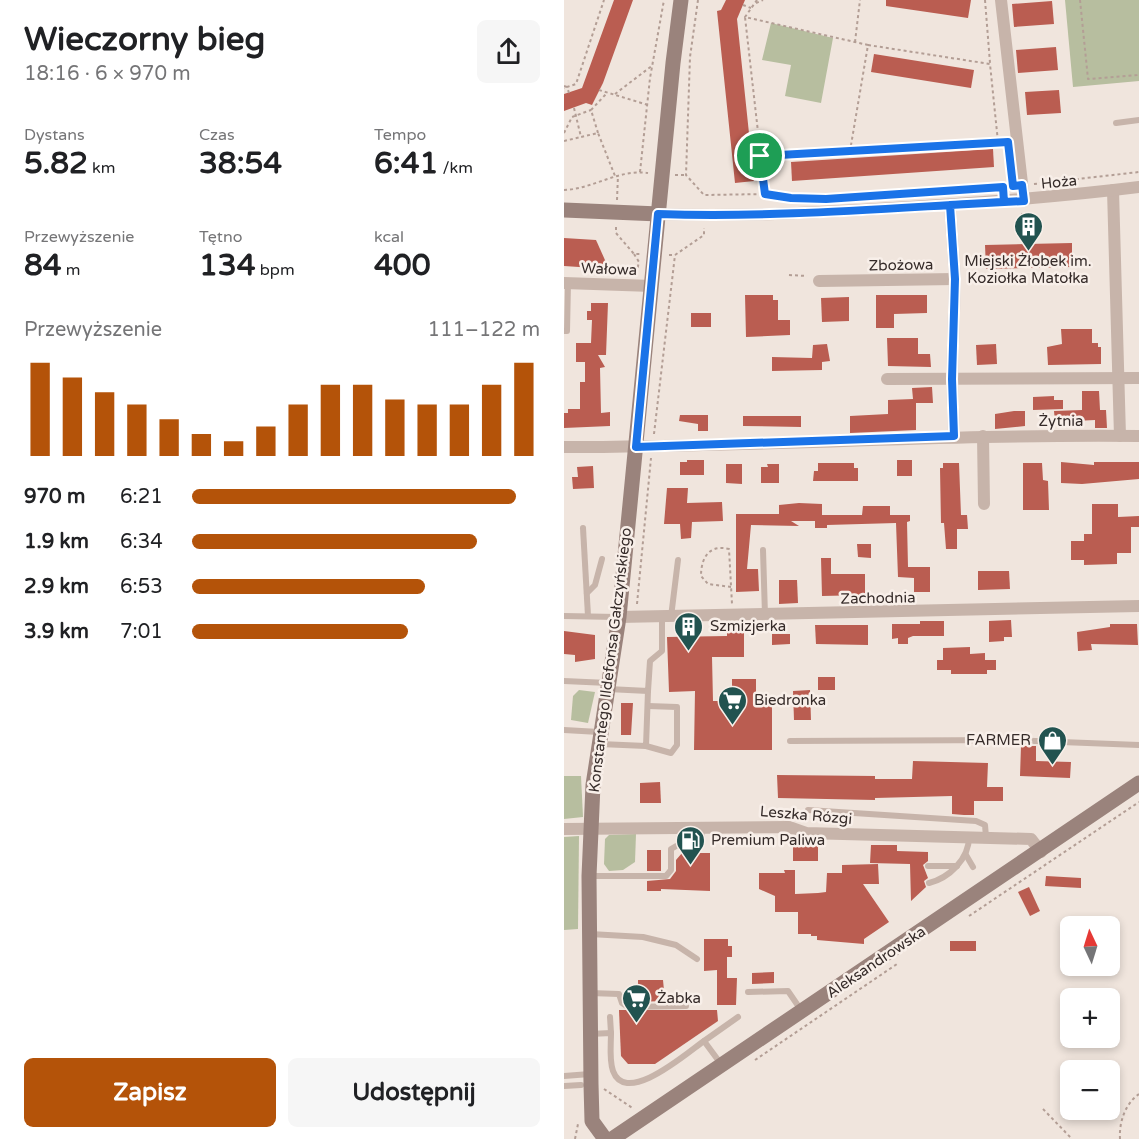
<!DOCTYPE html>
<html lang="pl">
<meta charset="utf-8">
<style>
:root{--surface:#fff;--page:#f6f6f6;--text:#202124;--muted:#757577;--accent:#b45309}
body{margin:0;font-family:"Varela Round",sans-serif;background:var(--page);color:var(--text);height:100vh;display:flex;flex-direction:column;font-size:22px;white-space:nowrap}
*{box-sizing:border-box;margin:0}
p{font-size:20px;color:var(--muted)}
.icon{flex:none;width:33px;height:33px;fill:none;stroke:currentColor;stroke-width:2;stroke-linecap:round;stroke-linejoin:round}
.map{position:relative;flex:1;overflow:hidden}
.drawer{display:flex;flex-direction:column;background:var(--surface);width:564px}
.drawer>*{flex:none}
.needle{width:39px;rotate:356deg}
.fabs{position:absolute;left:496px;top:916px;display:grid;gap:12px}
.fabs a{display:grid;place-items:center;width:60px;height:60px;border-radius:9px;background:var(--surface);box-shadow:0 3px 9px #0003;font-size:30px}
.pin{position:absolute;display:grid;place-items:center;width:51px;height:51px;color:#fff;margin:-26px;border:3px solid #fff;border-radius:50%;box-shadow:0 2px 6px #0007}
.round{display:grid;place-items:center;flex:none;width:63px;height:63px;border-radius:9px;background:var(--page)}
.head{display:flex;align-items:center;justify-content:space-between;height:102px;padding:0 24px}
h1{font-size:33px;font-weight:800;line-height:45px}
.metrics{display:grid;grid-template-columns:repeat(3,1fr);gap:9px;height:102px;padding:6px 24px}
.metrics div{display:grid;align-content:center}
.metrics b{font-size:30px;font-weight:800}
.metrics small{font-size:16px;font-weight:400}
.metrics p{font-size:16px}
.chart{height:168px;padding:12px 24px}
.chart p{display:flex;justify-content:space-between}
.chart svg{width:100%;height:108px;margin-top:6px;stroke:var(--accent);stroke-width:6}
.action{display:flex;gap:12px;margin-top:auto;padding:12px 24px}
.action a{flex:1;height:69px;border-radius:9px;background:var(--accent);color:#fff;font-size:24px;font-weight:800;line-height:69px;text-align:center}
.action a+a{background:var(--page);color:var(--text)}
ul{padding:0 24px;list-style:none;font-size:20px}
li{display:grid;grid-template-columns:96px 72px 1fr;align-items:center;height:45px}
li i{height:15px;border-radius:8px;background:var(--accent)}
main{display:flex;flex:1;min-height:0}
.map>svg:first-child{display:block}
</style>
<main>
<section class="drawer">
<div class="head"><div><h1>Wieczorny bieg</h1><p>18:16 · 6 × 970 m</p></div><a class="round"><svg class="icon" aria-label="share" viewBox="0 0 24 24"><path d="M12 15V3M7 8l5-5 5 5M5 13v7h14v-7"/></svg></a></div>
<div class="metrics">
<div><p>Dystans</p><b>5.82<small> km</small></b></div>
<div><p>Czas</p><b>38:54</b></div>
<div><p>Tempo</p><b>6:41<small> /km</small></b></div>
</div>
<div class="metrics">
<div><p>Przewyższenie</p><b>84<small> m</small></b></div>
<div><p>Tętno</p><b>134<small> bpm</small></b></div>
<div><p>kcal</p><b>400</b></div>
</div>
<div class="chart"><p><span>Przewyższenie</span>111–122 m</p>
<svg viewBox="0 0 160 44" preserveAspectRatio="none"><path d="M5 44V6M15 44V12M25 44V18M35 44V23M45 44V29M55 44V35M65 44V38M75 44V32M85 44V23M95 44V15M105 44V15M115 44V21M125 44V23M135 44V23M145 44V15M155 44V6"/></svg>
</div>
<ul>
<li><b>970 m</b>6:21<i style="width:93%"></i></li>
<li><b>1.9 km</b>6:34<i style="width:82%"></i></li>
<li><b>2.9 km</b>6:53<i style="width:67%"></i></li>
<li><b>3.9 km</b>7:01<i style="width:62%"></i></li>
</ul>
<div class="action"><a>Zapisz</a><a>Udostępnij</a></div>
</section>
<div class="map">
<svg width="575" height="1139" viewBox="0 0 575 1139">
<rect width="100%" height="100%" fill="#f0e5dd"/>
<g fill="#b7be9f">
<polygon points="501,0 575,0 575,81 509,87"/>
<polygon points="207,23 269,38 257,103 221,96 227,65 198,60"/>
<polygon points="15,690 31,692 24,723 7,720 9,696"/>
<polygon points="0,776 17,776 19,817 0,819"/>
<polygon points="72,834 71,862 59,870 45,871 40,864 41,839 45,835"/>
<polygon points="15,836 14,929 0,930 0,837"/>
</g>
<g fill="#ba5d51">
<polygon points="50,0 69,0 39,83 28,105 22,103 0,111 0,94 18,88"/>
<polygon points="162,0 181,0 173,19 190,181 171,183 153,11 157,10"/>
<polygon points="322,0 407,0 404,18 322,6"/>
<polygon points="488,1 490,24 450,27 448,4"/>
<polygon points="492,47 494,70 454,73 452,50"/>
<polygon points="310,54 410,70 407,88 307,72"/>
<polygon points="495,90 497,113 463,115 461,92"/>
<polygon points="429,149 430,167 228,181 227,162"/>
<polygon points="0,238 32,240 45,269 0,266"/>
<polygon points="508,243 508,267 422,269 421,245"/>
<polygon points="181,295 209,295 209,300 214,300 214,320 226,320 226,335 182,337"/>
<polygon points="312,295 363,295 363,313 330,314 330,328 312,328"/>
<polygon points="285,297 285,321 258,322 257,298"/>
<polygon points="27,303 44,303 42,355 34,355 41,367 36,368 37,413 46,412 46,426 0,428 0,413 4,413 4,409 16,409 16,382 21,382 21,362 12,362 12,343 27,343 28,320 23,320 23,311 27,311"/>
<rect x="127" y="313" width="20" height="14"/>
<polygon points="497,329 528,329 528,343 534,343 534,347 537,347 537,364 484,365 483,347 498,344"/>
<polygon points="323,338 354,338 354,354 366,354 367,367 324,366"/>
<polygon points="263,344 266,361 258,362 258,370 208,371 208,357 248,358 249,345"/>
<polygon points="432,344 433,364 413,365 412,345"/>
<polygon points="368,387 369,403 352,403 352,430 286,433 286,416 324,414 324,400 349,399 348,388"/>
<polygon points="518,391 535,391 536,410 542,410 543,428 531,428 531,420 491,422 490,411 518,410"/>
<polygon points="490,396 490,400 499,400 499,409 469,410 469,397"/>
<polygon points="450,411 461,411 461,426 431,429 431,414"/>
<polygon points="116,415 144,415 144,431 134,431 134,424 115,421"/>
<polygon points="179,416 237,416 237,427 179,426"/>
<polygon points="123,460 140,460 140,475 116,475 116,462 123,462"/>
<rect x="333" y="460" width="15" height="16"/>
<polygon points="497,462 530,465 530,462 575,462 575,479 518,484 497,483"/>
<polygon points="254,463 290,463 290,468 294,468 294,481 249,481 250,471 254,471"/>
<polygon points="379,463 395,463 397,515 403,515 404,529 393,529 393,549 382,549 380,523 377,523 376,468 379,468"/>
<polygon points="459,463 478,463 479,480 484,481 485,510 459,510"/>
<polygon points="162,464 178,464 178,484 162,483"/>
<polygon points="203,464 215,464 215,483 197,483 197,467 204,467"/>
<polygon points="29,466 30,488 9,489 8,477 14,477 13,467"/>
<polygon points="103,488 124,488 123,503 158,502 159,521 128,522 127,538 117,539 116,524 100,524"/>
<polygon points="235,503 258,504 258,515 298,515 299,506 326,506 326,515 346,515 346,521 343,522 344,567 366,567 366,592 350,592 350,578 334,577 332,523 263,525 263,528 251,528 251,521 227,521 235,526 187,525 183,569 194,569 195,591 172,592 172,514 215,514 215,505"/>
<polygon points="528,504 554,504 554,517 575,516 575,527 567,527 567,553 553,553 553,564 520,565 520,560 507,560 507,541 520,541 520,534 528,534"/>
<polygon points="293,544 307,544 307,558 294,557"/>
<polygon points="257,558 267,558 267,574 301,574 301,595 258,596"/>
<polygon points="414,571 445,571 446,589 414,590"/>
<polygon points="215,580 233,580 234,603 215,604"/>
<polygon points="447,620 448,637 440,637 440,641 425,642 425,621"/>
<polygon points="356,621 380,621 380,636 349,636 344,638 344,644 334,644 334,638 328,639 328,624 356,624"/>
<polygon points="546,624 573,624 574,645 527,644 528,650 514,651 513,632 546,627"/>
<polygon points="251,625 304,625 304,645 252,644"/>
<polygon points="0,631 31,635 31,659 11,662 11,655 0,654"/>
<polygon points="163,632 180,632 180,657 148,657 149,701 168,701 168,679 192,679 192,701 208,701 208,750 130,750 131,691 105,692 103,637 163,636"/>
<polygon points="208,634 226,634 226,644 208,645"/>
<polygon points="406,647 406,654 421,653 421,660 432,660 432,670 423,670 423,674 387,674 387,670 373,670 373,660 379,660 379,648"/>
<rect x="254" y="677" width="17" height="13"/>
<polygon points="246,690 247,720 230,720 229,691"/>
<polygon points="57,703 69,703 67,735 57,735"/>
<polygon points="457,746 472,746 472,761 507,762 506,778 456,776"/>
<polygon points="349,761 424,763 423,787 439,787 439,801 410,801 410,815 400,815 388,814 388,796 311,798 311,800 214,798 213,775 311,776 311,779 348,779"/>
<polygon points="96,782 97,803 76,803 76,783"/>
<rect x="229" y="843" width="25" height="18"/>
<polygon points="307,845 333,845 333,851 364,852 364,861 359,865 364,878 360,881 362,887 347,901 346,864 306,863"/>
<rect x="83" y="850" width="14" height="21"/>
<polygon points="118,853 146,853 146,891 97,889 97,891 83,891 83,881 106,879 112,871 112,860"/>
<polygon points="314,864 315,884 299,884 325,922 300,939 300,944 253,940 253,936 247,936 247,934 234,934 234,912 211,912 211,896 195,889 195,873 221,873 220,870 231,870 231,894 254,893 262,892 263,873 278,873 278,865"/>
<polygon points="482,876 517,878 517,888 481,886"/>
<polygon points="465,887 476,911 466,916 454,892"/>
<polygon points="140,939 164,939 164,946 168,946 168,957 163,957 163,978 173,978 172,1005 153,1005 153,970 140,971"/>
<rect x="386" y="941" width="26" height="10"/>
<polygon points="210,972 210,983 188,984 188,973"/>
<polygon points="74,980 99,980 101,1001 70,1002 70,992 74,992"/>
<polygon points="55,1010 153,1010 154,1021 91,1064 64,1064 57,1056"/>
</g>
<g fill="none" stroke-linecap="round" stroke-linejoin="round">
<g stroke="#b39e95" stroke-width="2" stroke-dasharray="3 3" stroke-linecap="butt">
<polyline points="134,0 126,57 122,175 140,195 201,194 181,17"/>
<polyline points="193,0 181,17 304,45 286,151"/>
<polyline points="421,0 426,63"/>
<polyline points="516,0 524,79 575,75"/>
<polyline points="192,3 199,0"/>
<polyline points="179,5 187,8"/>
<polyline points="291,42 296,0"/>
<polyline points="304,45 426,64 434,142"/>
<polyline points="0,86 3,87 0,88"/>
<polyline points="35,90 84,105"/>
<polyline points="5,93 3,87 12,84 40,0"/>
<polyline points="51,94 89,65"/>
<polyline points="10,108 17,137 34,133 51,176"/>
<polyline points="0,133 8,117 27,110"/>
<polyline points="34,133 27,110 43,93"/>
<polyline points="0,141 17,137"/>
<polyline points="196,156 442,142"/>
<polyline points="76,172 86,78 100,0"/>
<polyline points="111,175 122,175"/>
<polyline points="470,184 575,172"/>
<polyline points="431,188 446,187"/>
<path d="M0,190C29,189 54,169 84,173"/>
<polyline points="201,194 255,199"/>
<polyline points="296,196 422,188"/>
<polyline points="53,200 54,175"/>
<polyline points="458,213 458,240"/>
<polyline points="52,227 52,233 70,254 78,254"/>
<polyline points="70,254 75,262 72,274"/>
<polyline points="105,255 111,255 140,235 140,228"/>
<polyline points="225,275 243,276"/>
<polyline points="90,434 111,255"/>
<path d="M167,587L144,584L137,576C137,558 145,544 165,549L168,604"/>
<polyline points="73,604 87,458"/>
<polyline points="405,916 575,802"/>
<polyline points="191,1060 333,964"/>
<polyline points="40,1089 70,1109"/>
<polyline points="479,1109 508,1139"/>
<polyline points="11,1139 14,1124"/>
<path d="M556,1139C555,1122 561,1104 575,1094"/>
</g>
<g stroke="#c7b4aa" stroke-width="6">
<polyline points="552,123 575,120"/>
<polyline points="0,331 3,331 4,283"/>
<polyline points="19,528 24,616"/>
<polyline points="199,550 201,615"/>
<polyline points="23,593 31,585 38,559"/>
<polyline points="0,616 53,617"/>
<polyline points="107,617 114,560"/>
<polyline points="0,681 44,683"/>
<polyline points="44,689 84,691 86,661 98,651 98,618"/>
<polyline points="0,730 35,732"/>
<polyline points="226,741 447,740 575,745"/>
<polyline points="36,744 82,746 84,691"/>
<polyline points="82,746 107,753 113,745 113,707 84,706"/>
<polyline points="244,810 412,821 421,825 422,837"/>
<polyline points="402,855 409,867"/>
<polyline points="364,866 393,866"/>
<polyline points="26,876 102,876 107,870 107,849 114,845 134,845 137,841 138,826"/>
<path d="M365,883C385,878 405,859 405,837"/>
<polyline points="26,934 79,937 112,945 133,959"/>
<polyline points="184,992 224,991 237,1010"/>
<polyline points="26,993 55,994 58,1003 64,1007 122,1006"/>
<polyline points="46,1017 47,1033"/>
<path d="M26,1034L47,1033C47,1045 45,1060 49,1071C62,1107 124,1052 140,1041L157,1064"/>
<polyline points="140,1041 174,1017"/>
<polyline points="0,1076 26,1074"/>
<polyline points="0,1086 17,1085"/>
</g>
<g stroke="#c7b4aa" stroke-width="12">
<polyline points="437,0 460,201"/>
<polyline points="549,190 556,436"/>
<polyline points="386,205 391,279 388,379 390,436"/>
<path d="M95,214C168,217 239,213 312,209C400,204 487,198 575,187"/>
<polyline points="255,281 391,279"/>
<polyline points="0,283 88,286"/>
<polyline points="323,379 575,378"/>
<polyline points="419,436 420,504"/>
<path d="M0,447C192,447 383,434 575,436"/>
<polyline points="55,617 575,606"/>
<polyline points="0,829 225,827 242,833 467,839 477,852"/>
</g>
<g stroke="#9a837c" stroke-width="15">
<polyline points="0,210 95,214"/>
<polyline points="41,1139 28,1121 27,1084 25,876 29,785 55,617 109,63 117,0"/>
<polyline points="48,1139 575,783"/>
</g>
</g>
<g fill="none" stroke-linecap="round" stroke-linejoin="round">
<defs>
<path id="route" d="M196,156L201,194L227,198L262,199L439,187L440,202C325,208 210,218 94,214L72,447L390,436L388,379L391,279L386,205L460,201L458,185L449,186L444,142L196,156"/>
</defs>
<use href="#route" stroke="#fff" stroke-width="12"/>
<use href="#route" stroke="#1a73e8" stroke-width="8"/>
</g>
<defs>
<symbol id="building-pin" viewBox="-11 -11 22 30"><path d="M0 17L-7.5 6A9.5 9.5 0 1 1 7.5 6Z" fill="#225350" stroke="#f8efe9"/><path d="M-4-6H4V6H1V3H-1V6H-4ZM-2.5-4.3h1.7v1.8h-1.7ZM.8-4.3h1.7v1.8H.8ZM-2.5-1h1.7V.8h-1.7ZM.8-1h1.7V.8H.8Z" fill="#fff"/></symbol>
<symbol id="supermarket-pin" viewBox="-11 -11 22 30"><path d="M0 17L-7.5 6A9.5 9.5 0 1 1 7.5 6Z" fill="#225350" stroke="#f8efe9"/><path d="M-6-5.5h2.5l.6 2H6L4.5 2H-2.5L-4.4-4H-6ZM-1.5 3.2a1.3 1.3 0 1 0 .1 0ZM3 3.2a1.3 1.3 0 1 0 .1 0Z" fill="#fff"/></symbol>
<symbol id="shop-pin" viewBox="-11 -11 22 30"><path d="M0 17L-7.5 6A9.5 9.5 0 1 1 7.5 6Z" fill="#225350" stroke="#f8efe9"/><path d="M-5-2.5h2.3a2.7 3.5 0 0 1 5.4 0H5L5.5 6h-11ZM-1.5-2.5h3a1.5 2.3 0 0 0-3 0Z" fill="#fff"/></symbol>
<symbol id="fuel-pin" viewBox="-11 -11 22 30"><path d="M0 17L-7.5 6A9.5 9.5 0 1 1 7.5 6Z" fill="#225350" stroke="#f8efe9"/><path d="M-5.5-6h7V0h2V4h1.3V-2.5L3-4.5l.8-.8L6-3V5H2.5V1h-1V6h-7ZM-4.2-4.7v3.2H.2V-4.7Z" fill="#fff"/></symbol>
</defs>
<g fill-rule="evenodd">
<use href="#building-pin" x="448" y="210" width="33" height="45"/>
<use href="#building-pin" x="108" y="610" width="33" height="45"/>
<use href="#supermarket-pin" x="152" y="684" width="33" height="45"/>
<use href="#shop-pin" x="472" y="724" width="33" height="45"/>
<use href="#fuel-pin" x="110" y="824" width="33" height="45"/>
<use href="#supermarket-pin" x="56" y="982" width="33" height="45"/>
</g>
<g text-anchor="middle" dominant-baseline="central" stroke-width="5" stroke-linejoin="round" paint-order="stroke">
<g font-size="15" fill="#352b29" stroke="#f8efe9">
<text transform="translate(495 182) rotate(-6)">Hoża</text>
<text transform="translate(337 265) rotate(-1)">Zbożowa</text>
<text transform="translate(45 269) rotate(2)">Wałowa</text>
<text x="497" y="421">Żytnia</text>
<text transform="translate(314 598) rotate(-1)">Zachodnia</text>
<text transform="translate(46 660) rotate(-83)">Konstantego Ildefonsa Gałczyńskiego</text>
<text transform="translate(242 815) rotate(5)">Leszka Rózgi</text>
<text transform="translate(312 962) rotate(-34)">Aleksandrowska</text>
</g>
<g font-size="15" fill="#352b29" stroke="#f8efe9" text-anchor="start">
<text x="464" y="261" text-anchor="middle">Miejski Żłobek im.<tspan x="464" dy="17">Koziołka Matołka</tspan></text>
<text x="146" y="626">Szmizjerka</text>
<text x="190" y="700">Biedronka</text>
<text x="467" y="740" text-anchor="end">FARMER</text>
<text x="147" y="840">Premium Paliwa</text>
<text x="93" y="998">Żabka</text>
</g>
</g>
</svg>
<div class="fabs">
<a><svg class="needle" viewBox="-14 -14 28 28"><path d="M0-13l5 13h-10z" fill="#e53935"/><path d="M0 13l5-13h-10z" fill="#757577"/></svg></a>
<a>+</a>
<a>−</a>
</div>
<div class="pin" style="left:196px;top:156px;background:#1e9e55"><svg class="icon" aria-label="arrive" viewBox="0 0 24 24"><path d="M6 21V4h12l-3 4 3 4H6"/></svg></div>
</div>
</main>
